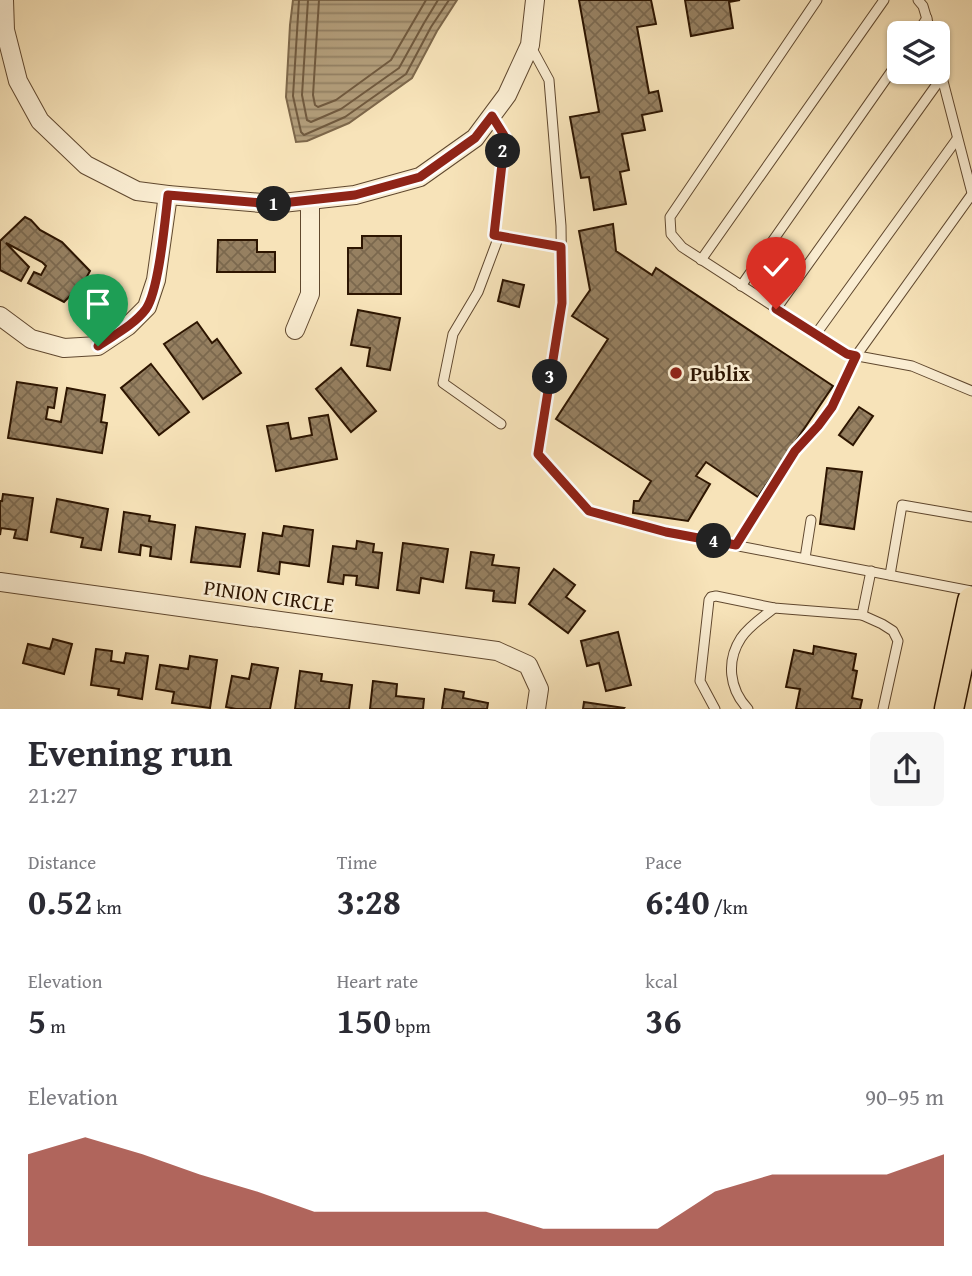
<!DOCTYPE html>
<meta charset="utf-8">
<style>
:root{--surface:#fff;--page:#f7f7f7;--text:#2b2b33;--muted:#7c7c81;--accent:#8f2418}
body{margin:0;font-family:"Gentium Book Plus",serif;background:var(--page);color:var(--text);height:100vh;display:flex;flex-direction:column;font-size:26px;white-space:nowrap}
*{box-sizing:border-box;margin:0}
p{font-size:23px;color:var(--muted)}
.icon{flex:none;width:38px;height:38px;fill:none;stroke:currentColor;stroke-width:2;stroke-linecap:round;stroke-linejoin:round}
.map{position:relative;height:709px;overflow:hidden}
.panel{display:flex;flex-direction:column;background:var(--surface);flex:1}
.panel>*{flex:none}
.controls{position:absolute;left:887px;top:21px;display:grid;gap:14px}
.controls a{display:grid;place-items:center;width:63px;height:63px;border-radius:10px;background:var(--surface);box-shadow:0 2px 5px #0004;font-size:35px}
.pin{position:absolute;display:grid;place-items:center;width:60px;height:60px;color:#fff;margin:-72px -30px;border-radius:50% 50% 50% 0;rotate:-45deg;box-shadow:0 0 7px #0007}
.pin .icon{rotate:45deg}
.km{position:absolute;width:35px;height:35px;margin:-18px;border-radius:50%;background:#222;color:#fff;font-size:19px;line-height:35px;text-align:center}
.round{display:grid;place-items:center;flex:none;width:74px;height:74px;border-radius:10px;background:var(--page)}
.head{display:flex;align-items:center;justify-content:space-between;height:119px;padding:0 28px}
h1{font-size:38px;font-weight:600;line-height:52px}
.metrics{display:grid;grid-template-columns:repeat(3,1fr);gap:10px;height:119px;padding:7px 28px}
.metrics div{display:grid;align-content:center}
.metrics b{font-size:35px;font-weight:600}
.metrics small{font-size:19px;font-weight:400}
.metrics p{font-size:19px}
.chart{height:196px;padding:14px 28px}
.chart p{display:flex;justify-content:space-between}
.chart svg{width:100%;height:126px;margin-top:7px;fill:var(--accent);opacity:.7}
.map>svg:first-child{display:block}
</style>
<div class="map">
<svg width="972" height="709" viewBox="0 0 972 709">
<defs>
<pattern id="water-rules" width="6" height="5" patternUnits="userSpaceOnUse" patternTransform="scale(1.75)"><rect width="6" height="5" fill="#b29d7a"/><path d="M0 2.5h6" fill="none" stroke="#917f62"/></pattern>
<pattern id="building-cross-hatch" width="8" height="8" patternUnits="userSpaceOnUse" patternTransform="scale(1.75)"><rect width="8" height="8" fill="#968061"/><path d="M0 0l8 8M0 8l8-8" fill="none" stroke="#7b684e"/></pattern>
</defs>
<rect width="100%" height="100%" fill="#f7e3b9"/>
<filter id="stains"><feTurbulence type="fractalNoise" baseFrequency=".00286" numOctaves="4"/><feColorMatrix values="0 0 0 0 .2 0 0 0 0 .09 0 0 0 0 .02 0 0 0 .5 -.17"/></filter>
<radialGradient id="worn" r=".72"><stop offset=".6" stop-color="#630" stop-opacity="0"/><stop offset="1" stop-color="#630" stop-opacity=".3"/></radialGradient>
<polygon fill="url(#water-rules)" stroke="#7d674a" stroke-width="2" points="293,0 457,0 437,31 412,78 349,123 307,141 296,142 286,97 290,25"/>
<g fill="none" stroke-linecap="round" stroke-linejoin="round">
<g stroke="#70593e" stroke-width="2">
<polyline points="299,0 293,96 301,132 304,135 345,117 406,74 431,27 449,0"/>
<polyline points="308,0 302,95 307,120 311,122 341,109 399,68 424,23 438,0"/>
<polyline points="319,0 313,95 315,105 318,107 336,100 391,60 426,0"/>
</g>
</g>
<g fill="url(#building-cross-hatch)" stroke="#2d1501" stroke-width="2">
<polygon points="579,0 651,0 656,24 637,27 649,93 658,91 662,111 642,115 645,130 622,134 629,170 620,172 626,204 594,210 589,177 581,178 570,117 599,112"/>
<polygon points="685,0 740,0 729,2 733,28 691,36"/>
<polygon points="25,217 31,220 40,230 62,242 90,271 84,282 64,302 28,283 34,272 41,275 46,266 42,262 6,243 29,267 21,281 0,270 0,241"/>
<polygon points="613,224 616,251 652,275 656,268 833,386 758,497 706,462 696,476 710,484 688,521 633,513 634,501 639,501 651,481 556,419 608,339 572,316 590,290 579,231"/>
<polygon points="362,236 401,236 401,294 348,294 348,248 362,248"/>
<polygon points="218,240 257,240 257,252 275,252 275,272 217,272"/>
<polygon points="503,280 524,285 519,307 498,301"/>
<polygon points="358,310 400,318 390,370 367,366 370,348 351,345"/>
<polygon points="197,322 212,343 217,339 241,373 203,399 164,344"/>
<polygon points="151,364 189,412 159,435 121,388"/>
<polygon points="341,368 376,411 351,432 316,389"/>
<polygon points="17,382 57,388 54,408 48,407 46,419 61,422 67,388 105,395 101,422 107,423 102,453 8,438"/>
<polygon points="859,407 873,416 853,445 839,435"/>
<polygon points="328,415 337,459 276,471 267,426 288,423 291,439 312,435 309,418"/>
<polygon points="827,468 862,472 854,529 820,524"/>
<polygon points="3,494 33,498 27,540 14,538 16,530 1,528 0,535 0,501 2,501"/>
<polygon points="57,499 108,509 101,550 81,547 83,538 51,532"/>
<polygon points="124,512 150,516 149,521 175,525 171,559 150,556 151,547 141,545 140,555 119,552"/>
<polygon points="284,526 313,530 309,566 280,562 279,574 258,571 263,533 282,536"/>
<polygon points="196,527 245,534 240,567 191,562"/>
<polygon points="357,541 374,544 373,552 382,553 378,588 356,585 357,576 344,575 343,584 328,582 333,546 356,549"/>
<polygon points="403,543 448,549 443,582 421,578 419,593 397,590"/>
<polygon points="471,552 494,555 492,565 519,568 515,603 493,601 494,591 466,588"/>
<polygon points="554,569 575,585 566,597 585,611 568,633 529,604"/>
<polygon points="618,632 631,685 606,691 599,663 587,666 581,641"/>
<polygon points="53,639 72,644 64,674 23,663 28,644 50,649"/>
<polygon points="814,646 856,654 853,670 857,671 852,698 862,700 860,709 796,709 800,689 786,687 794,650 813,654"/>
<polygon points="96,649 112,651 111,661 124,663 126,653 148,656 142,699 118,695 119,689 91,685"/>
<polygon points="190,656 217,660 210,708 172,703 174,692 156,689 160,665 188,669"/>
<polygon points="252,664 278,668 270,709 236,709 226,707 232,676 249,679"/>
<polygon points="300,671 322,674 321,681 352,685 349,709 295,709"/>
<polygon points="373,681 397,684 396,696 424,699 423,709 370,709"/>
<polygon points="445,689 464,692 463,698 488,703 487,709 442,709"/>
<polygon points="584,702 624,708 623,709 583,709"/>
</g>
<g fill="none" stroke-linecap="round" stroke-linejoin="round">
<defs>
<g id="service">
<polyline points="817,0 670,217 671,234 682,247 847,354 912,366 972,391"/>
<polyline points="918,0 923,6 931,33"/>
<polyline points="917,33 927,18"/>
<polyline points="530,45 549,80 561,226 562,303 538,454 589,511 666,532 972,591"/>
<polyline points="938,62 972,193"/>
<polyline points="492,116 505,137 494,235 561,247"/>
<polyline points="499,236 478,292 453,334 443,383 501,424"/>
<polyline points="701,260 884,0"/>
<polyline points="741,286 900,59"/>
<polyline points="776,309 942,77"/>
<polyline points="816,334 957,139"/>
<polyline points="736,545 795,451 818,426 832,407 856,356 972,194"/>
<polyline points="805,558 811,520"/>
<polyline points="890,575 902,505 972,517"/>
<polyline points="862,615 871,571"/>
<polyline points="715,709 700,681 709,600 711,597 716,596 774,608 862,615 882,624 893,631 898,641 883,709"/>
<path d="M748,709C729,689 726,661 741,638C749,626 763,617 774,608"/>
</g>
<g id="minor">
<polyline points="4,0 5,30 18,81 40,121 86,165 137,191 168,195 273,204 355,195 420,177 475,138 507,95 530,45 535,0"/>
<polyline points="0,316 31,339 64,348 98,346 128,326 147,307 156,280 168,195"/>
<polyline points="295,330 310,294 310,200"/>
<polyline points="0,582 497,651 528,665 539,689 536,709"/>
</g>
<polyline id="primary" points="949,709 972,601"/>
</defs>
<use href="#service" stroke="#60482f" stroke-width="11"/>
<use href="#minor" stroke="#60482f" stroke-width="20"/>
<use href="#primary" stroke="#2d1501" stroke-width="31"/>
<use href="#service" stroke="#faedd2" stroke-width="9"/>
<use href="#minor" stroke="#faedd2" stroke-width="18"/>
<use href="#primary" stroke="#f7e3b9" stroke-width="28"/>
</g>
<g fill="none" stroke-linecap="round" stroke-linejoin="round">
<defs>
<path id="route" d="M98,346C114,335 134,325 146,309C159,290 165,220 168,195L273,204L355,195L420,177L475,138L492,116L505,137L494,235L561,247L562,303L538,454L589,511L666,532L736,545L795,451L818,426L832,407L856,356L847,354L776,309"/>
</defs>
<use href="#route" stroke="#fff" stroke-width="14"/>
<use href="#route" stroke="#8f2418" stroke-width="9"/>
</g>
<circle fill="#8f2418" stroke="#faedd2" stroke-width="2.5" cx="676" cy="373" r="7"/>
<g text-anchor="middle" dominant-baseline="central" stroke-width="5" stroke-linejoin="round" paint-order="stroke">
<g font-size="21" font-weight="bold" fill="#2d1501" stroke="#faedd2" text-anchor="start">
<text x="690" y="373">Publix</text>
</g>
<g font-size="21" fill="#2d1501" stroke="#faedd2">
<text transform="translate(269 596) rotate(8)">PINION CIRCLE</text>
</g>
</g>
<rect width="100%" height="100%" filter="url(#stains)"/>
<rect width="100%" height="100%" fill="url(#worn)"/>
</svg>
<div class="controls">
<a><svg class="icon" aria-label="layers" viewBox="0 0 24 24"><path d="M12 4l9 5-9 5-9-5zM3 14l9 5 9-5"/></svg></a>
</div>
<div class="pin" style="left:98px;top:346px;background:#1e9e55"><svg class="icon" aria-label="arrive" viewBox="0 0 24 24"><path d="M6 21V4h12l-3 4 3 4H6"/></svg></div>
<div class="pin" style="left:776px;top:309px;background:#d93025"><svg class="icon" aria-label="check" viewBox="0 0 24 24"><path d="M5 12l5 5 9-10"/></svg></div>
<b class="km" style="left:274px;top:204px">1</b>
<b class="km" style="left:503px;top:151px">2</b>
<b class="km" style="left:550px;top:377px">3</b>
<b class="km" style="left:714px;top:541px">4</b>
</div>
<section class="panel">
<div class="head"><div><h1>Evening run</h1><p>21:27</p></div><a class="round"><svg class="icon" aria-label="share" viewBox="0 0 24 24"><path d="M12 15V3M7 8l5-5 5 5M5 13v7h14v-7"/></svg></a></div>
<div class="metrics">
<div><p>Distance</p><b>0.52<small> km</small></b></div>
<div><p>Time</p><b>3:28</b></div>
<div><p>Pace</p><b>6:40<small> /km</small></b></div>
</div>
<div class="metrics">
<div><p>Elevation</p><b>5<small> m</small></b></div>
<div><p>Heart rate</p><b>150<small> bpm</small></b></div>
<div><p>kcal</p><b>36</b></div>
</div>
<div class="chart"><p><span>Elevation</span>90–95 m</p>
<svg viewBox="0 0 160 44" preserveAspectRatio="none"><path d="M0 44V12L10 6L20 12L30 19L40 25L50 32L60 32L70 32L80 32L90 38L100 38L110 38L120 25L130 19L140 19L150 19L160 12V44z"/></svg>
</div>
</section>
